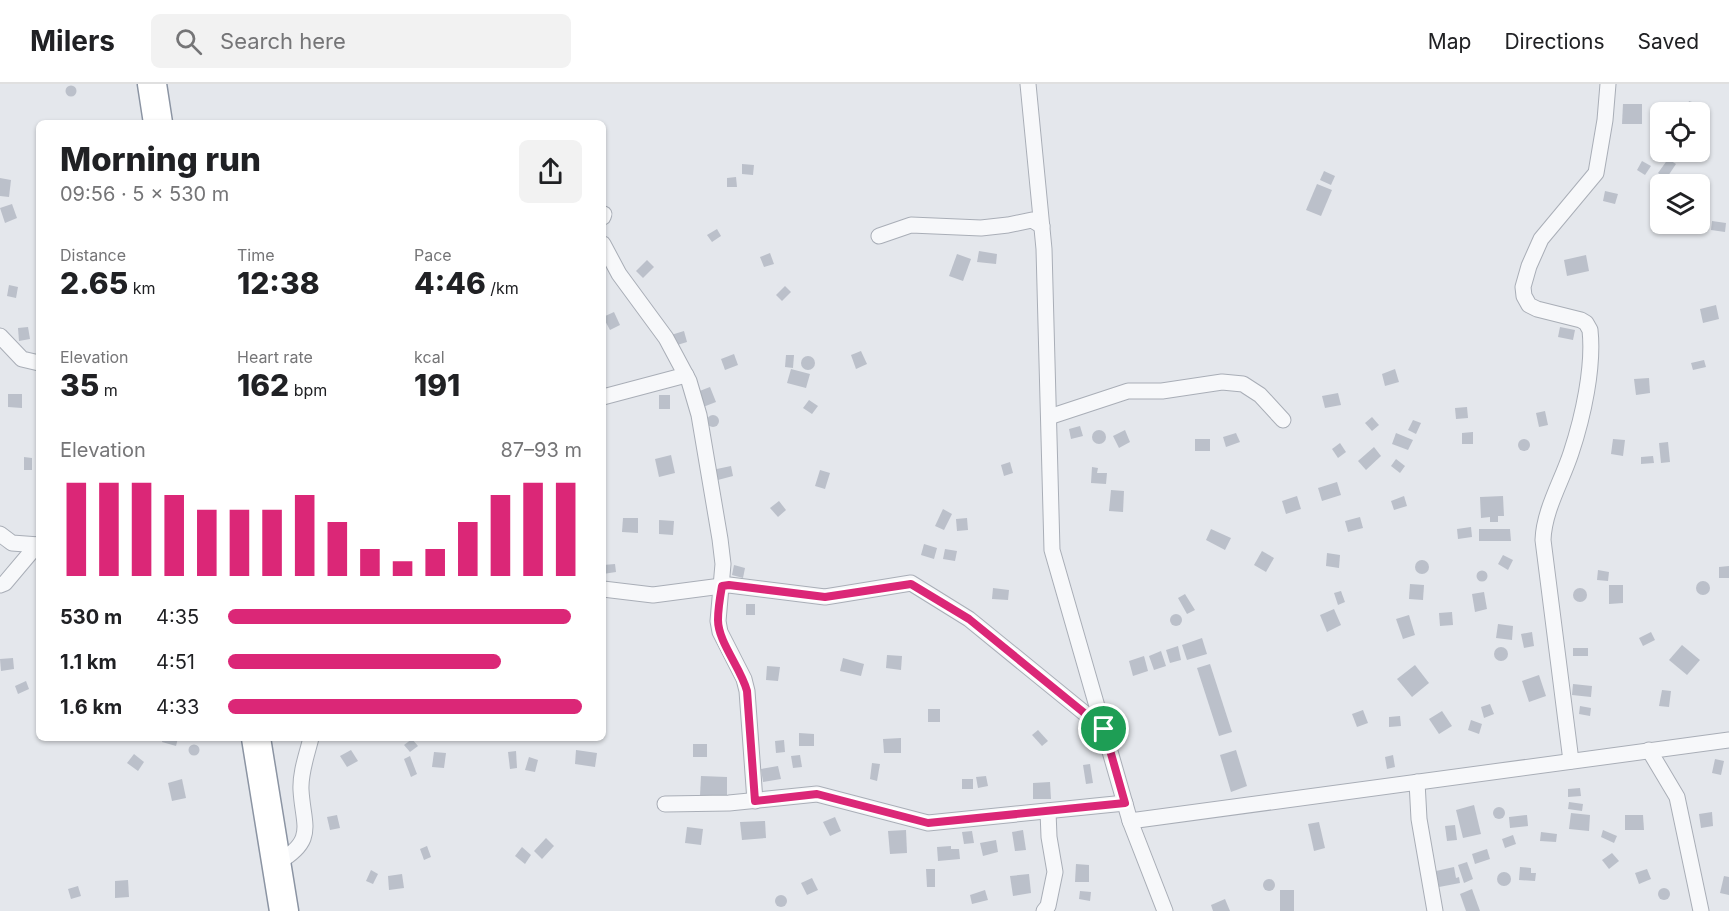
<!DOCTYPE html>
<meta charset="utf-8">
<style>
:root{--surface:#fff;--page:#f2f2f2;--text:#202124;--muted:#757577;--line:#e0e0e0;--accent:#db2777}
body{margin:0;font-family:Inter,sans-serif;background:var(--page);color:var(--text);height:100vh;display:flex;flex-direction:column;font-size:22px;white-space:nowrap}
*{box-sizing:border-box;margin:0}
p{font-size:20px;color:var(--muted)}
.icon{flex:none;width:33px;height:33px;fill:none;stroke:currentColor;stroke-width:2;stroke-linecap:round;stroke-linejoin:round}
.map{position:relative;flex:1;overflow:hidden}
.panel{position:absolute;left:36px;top:36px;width:570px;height:621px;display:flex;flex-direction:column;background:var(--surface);border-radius:9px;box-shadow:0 2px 4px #0004}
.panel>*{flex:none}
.tools{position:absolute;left:1650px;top:18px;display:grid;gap:12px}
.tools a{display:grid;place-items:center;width:60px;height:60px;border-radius:9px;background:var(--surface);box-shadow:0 2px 4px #0004;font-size:30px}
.pin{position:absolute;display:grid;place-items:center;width:51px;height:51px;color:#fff;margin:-26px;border:3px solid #fff;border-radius:50%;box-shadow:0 2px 6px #0007}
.round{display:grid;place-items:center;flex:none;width:63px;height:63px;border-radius:9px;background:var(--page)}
.overview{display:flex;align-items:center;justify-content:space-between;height:102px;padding:0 24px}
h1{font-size:33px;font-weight:800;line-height:45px}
.figures{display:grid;grid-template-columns:repeat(3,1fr);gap:9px;height:102px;padding:6px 24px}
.figures div{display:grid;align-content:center}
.figures b{font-size:30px;font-weight:800}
.figures small{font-size:16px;font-weight:400}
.figures p{font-size:16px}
.chart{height:168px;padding:12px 24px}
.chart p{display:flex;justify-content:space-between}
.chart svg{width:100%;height:108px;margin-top:6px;stroke:var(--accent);stroke-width:6}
ul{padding:0 24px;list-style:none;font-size:20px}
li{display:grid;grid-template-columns:96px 72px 1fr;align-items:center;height:45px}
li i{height:15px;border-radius:8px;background:var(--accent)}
header{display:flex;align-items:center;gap:36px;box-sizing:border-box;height:84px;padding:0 30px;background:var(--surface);border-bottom:2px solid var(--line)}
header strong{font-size:28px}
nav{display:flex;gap:33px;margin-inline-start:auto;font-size:21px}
.search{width:420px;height:54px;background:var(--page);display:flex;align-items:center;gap:15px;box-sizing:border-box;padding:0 21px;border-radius:9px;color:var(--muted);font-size:22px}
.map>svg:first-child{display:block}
</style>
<header>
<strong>Milers</strong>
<div class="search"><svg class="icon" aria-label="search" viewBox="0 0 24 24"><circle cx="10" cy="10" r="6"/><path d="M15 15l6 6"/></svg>Search here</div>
<nav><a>Map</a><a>Directions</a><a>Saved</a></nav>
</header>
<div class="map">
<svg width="1729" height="827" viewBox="0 0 1729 827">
<rect width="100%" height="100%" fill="#e4e7ec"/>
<g fill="#bbc0ca">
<circle cx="71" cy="7" r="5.5"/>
<polygon points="1689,17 1705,22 1700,37 1700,28 1685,28"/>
<polygon points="1623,20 1642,20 1642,40 1622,40"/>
<polygon points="1668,75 1676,80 1666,95 1658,89"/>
<polygon points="1642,77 1651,82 1645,91 1637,86"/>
<polygon points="742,80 754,81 753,91 742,90"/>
<polygon points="1324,87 1335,92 1331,101 1320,96"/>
<polygon points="736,93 737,103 727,103 727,94"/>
<polygon points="0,94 11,96 9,113 0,112"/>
<polygon points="1317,100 1332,106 1321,132 1306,126"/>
<polygon points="1605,107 1618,110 1615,120 1603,117"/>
<polygon points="12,120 17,134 5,139 0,124"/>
<polygon points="1712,137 1726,139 1725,148 1711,146"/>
<polygon points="717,145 721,152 712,158 707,151"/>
<polygon points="979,167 997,170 996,180 977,178"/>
<polygon points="770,169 774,180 764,183 760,173"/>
<polygon points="957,170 971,175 963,197 949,192"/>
<polygon points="1586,171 1589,187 1567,192 1564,176"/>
<polygon points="647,176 654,183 643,194 636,187"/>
<polygon points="9,201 18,203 16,214 7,212"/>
<polygon points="785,202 791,208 782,217 776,211"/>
<polygon points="1716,221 1719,235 1703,239 1700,225"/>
<polygon points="614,228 620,241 610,246 603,233"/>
<polygon points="28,243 30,255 19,257 18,244"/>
<polygon points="1560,243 1575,246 1573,256 1558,253"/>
<polygon points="684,247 687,258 674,262 671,251"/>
<polygon points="861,267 867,280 856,285 851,271"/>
<polygon points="734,270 738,281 725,286 721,275"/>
<polygon points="786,271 794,271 793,284 785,283"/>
<circle cx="808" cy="279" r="7"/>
<polygon points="1704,276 1706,283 1693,286 1691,279"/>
<polygon points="791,285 810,290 806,304 787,299"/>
<polygon points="1395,285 1399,298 1385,302 1382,290"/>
<polygon points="1649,294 1650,309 1636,311 1634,295"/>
<polygon points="710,303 716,318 703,323 697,308"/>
<polygon points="1338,309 1341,321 1325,324 1322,312"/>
<polygon points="8,310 22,310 22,324 8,323"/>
<rect x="659" y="311" width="11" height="14"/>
<polygon points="809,316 818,322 812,330 803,324"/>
<polygon points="1467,323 1468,334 1456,335 1455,324"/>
<polygon points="1545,327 1548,341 1539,343 1536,329"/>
<circle cx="713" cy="337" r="6"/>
<polygon points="1372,333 1379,341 1372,347 1365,339"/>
<polygon points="1413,336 1421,339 1416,350 1408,346"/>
<polygon points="1080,342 1083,352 1071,355 1069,345"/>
<circle cx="1099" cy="353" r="7"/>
<polygon points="1125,346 1130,358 1119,364 1113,352"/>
<polygon points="1473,348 1473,360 1462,360 1462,349"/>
<polygon points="1236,349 1240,358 1226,363 1223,353"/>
<polygon points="1396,349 1413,356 1408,366 1392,360"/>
<circle cx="1524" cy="361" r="6"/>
<rect x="1195" y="355" width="15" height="12"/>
<polygon points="1613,355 1625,356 1623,372 1611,370"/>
<polygon points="1668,358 1670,378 1661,379 1659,359"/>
<polygon points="1340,359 1346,368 1338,374 1332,365"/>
<polygon points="1374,363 1381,372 1366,386 1358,377"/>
<polygon points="671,371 675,389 659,393 655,375"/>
<polygon points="1653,372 1654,379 1641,380 1641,373"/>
<polygon points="24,373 32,374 32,386 24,386"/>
<polygon points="1396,375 1405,382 1400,389 1391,382"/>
<polygon points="1010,378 1013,389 1004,392 1001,381"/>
<polygon points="731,382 733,392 714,397 712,386"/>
<polygon points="1092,383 1098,384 1097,389 1107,389 1106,400 1091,399"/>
<polygon points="820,386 830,389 825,405 815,402"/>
<polygon points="1337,398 1341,411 1322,417 1318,404"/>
<polygon points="1111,406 1124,407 1123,428 1109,427"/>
<polygon points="1297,412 1301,425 1286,430 1282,417"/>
<polygon points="1404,412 1407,422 1394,426 1391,417"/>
<polygon points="1503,412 1504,432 1498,432 1498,438 1490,438 1490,433 1481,434 1480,413"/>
<polygon points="779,417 786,426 778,433 770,424"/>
<polygon points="943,425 952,430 944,446 935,442"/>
<polygon points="1360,433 1363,444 1348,448 1345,437"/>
<polygon points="623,434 638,434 638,449 622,448"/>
<polygon points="967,434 968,446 957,447 956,435"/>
<polygon points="659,436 674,437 673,451 659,450"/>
<polygon points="1471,443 1472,453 1458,455 1457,445"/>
<polygon points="1211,445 1231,454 1225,466 1206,456"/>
<polygon points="1479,445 1510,445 1511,457 1479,457"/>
<polygon points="924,460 937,464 934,475 921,471"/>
<polygon points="945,465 957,467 955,477 943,475"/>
<polygon points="1262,467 1274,474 1266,488 1254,481"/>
<polygon points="1327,469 1340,471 1339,484 1326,482"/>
<polygon points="1503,471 1513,476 1508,486 1498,480"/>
<circle cx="1422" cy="483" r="7"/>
<polygon points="615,480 616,488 603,490 603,481"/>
<polygon points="734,481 745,484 743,494 732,491"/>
<polygon points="1729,482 1729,494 1719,494 1719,483"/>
<polygon points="1598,486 1609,488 1608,497 1597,496"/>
<circle cx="1482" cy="492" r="5.5"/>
<circle cx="1703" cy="504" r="7"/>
<polygon points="1410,500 1424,501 1423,516 1409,515"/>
<polygon points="1609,501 1623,501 1623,519 1609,520"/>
<circle cx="1580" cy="511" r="7"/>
<polygon points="993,504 1009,506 1008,516 992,515"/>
<polygon points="1341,507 1345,518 1338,521 1334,509"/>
<polygon points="1484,508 1487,525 1475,528 1472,510"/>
<polygon points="1185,510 1195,526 1187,530 1178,514"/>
<rect x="746" y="520" width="9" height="11"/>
<polygon points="1334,525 1341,541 1327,548 1320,531"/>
<polygon points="1452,528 1453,541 1440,542 1439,529"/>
<circle cx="1176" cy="536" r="6"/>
<polygon points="1409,531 1415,551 1403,555 1396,535"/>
<polygon points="1498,540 1513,542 1512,556 1496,554"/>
<polygon points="1532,548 1534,562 1524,564 1521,550"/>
<polygon points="1651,548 1655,556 1643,562 1639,554"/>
<polygon points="1202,554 1207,570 1187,576 1182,561"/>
<polygon points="1682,561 1700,576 1687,591 1669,576"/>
<polygon points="1178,562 1181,576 1170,579 1166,566"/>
<circle cx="1501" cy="570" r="7"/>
<rect x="1573" y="564" width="15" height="8"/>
<polygon points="1161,567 1166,582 1154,586 1149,572"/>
<polygon points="887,571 902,572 901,586 886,584"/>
<polygon points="1144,572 1148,587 1133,592 1129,577"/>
<polygon points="13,574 14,585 1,587 0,575"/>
<polygon points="843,574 864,580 861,592 840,587"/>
<polygon points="1210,580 1232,648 1219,652 1197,584"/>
<polygon points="1415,581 1429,599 1412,613 1397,595"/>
<polygon points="767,582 780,583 778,597 766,596"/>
<polygon points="1539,591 1546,612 1529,618 1522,597"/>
<polygon points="26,597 29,605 18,610 15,602"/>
<polygon points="1573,600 1592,602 1591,613 1572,611"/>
<polygon points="1662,606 1671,607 1669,623 1659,622"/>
<polygon points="1490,620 1494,630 1484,634 1481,623"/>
<polygon points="1580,622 1591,624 1590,632 1579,630"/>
<rect x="928" y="625" width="12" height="13"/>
<polygon points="1363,626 1368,639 1357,643 1352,630"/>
<polygon points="1442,627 1452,642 1439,650 1429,635"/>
<polygon points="1400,632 1401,642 1389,643 1389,633"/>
<polygon points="1471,636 1482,640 1479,650 1468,646"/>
<polygon points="1038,646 1048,657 1042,662 1032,651"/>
<polygon points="799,649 814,650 814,662 799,662"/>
<polygon points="163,654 178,654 176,662 162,658"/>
<polygon points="901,654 901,669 884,669 883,655"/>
<polygon points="412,655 418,662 410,668 404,661"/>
<polygon points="784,656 785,668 776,669 775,657"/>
<rect x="693" y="660" width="14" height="13"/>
<circle cx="194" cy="666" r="5.5"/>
<polygon points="351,666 358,677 347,683 340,672"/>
<polygon points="576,666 597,669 595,683 575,680"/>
<polygon points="1236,666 1247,702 1231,708 1220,671"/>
<polygon points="516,667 517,684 510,685 508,668"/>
<polygon points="434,668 446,669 444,684 432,683"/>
<polygon points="134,670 144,678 138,687 127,679"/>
<polygon points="800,671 802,683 793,684 791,672"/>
<polygon points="1393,671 1395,683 1387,685 1385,673"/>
<polygon points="410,672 417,690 411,693 404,675"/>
<polygon points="529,673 538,676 535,688 525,686"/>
<polygon points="1715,675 1724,677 1721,691 1712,689"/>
<polygon points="872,679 880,680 877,697 870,695"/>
<polygon points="1090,680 1093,699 1086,700 1083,681"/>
<polygon points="778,682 781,695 763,698 761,685"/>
<polygon points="701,692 727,693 727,713 700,712"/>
<polygon points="986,692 988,702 978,704 976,693"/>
<polygon points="182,695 186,714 172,717 168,699"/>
<rect x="962" y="695" width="11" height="10"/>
<polygon points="1050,698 1051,715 1033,715 1033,699"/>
<polygon points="1580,704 1581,712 1568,713 1568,705"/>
<polygon points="1569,718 1583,720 1582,727 1568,725"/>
<polygon points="1474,721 1481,750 1463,754 1456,726"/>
<circle cx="1499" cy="729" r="6"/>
<polygon points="1712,728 1713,742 1701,744 1699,730"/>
<polygon points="1571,729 1590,731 1589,747 1569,745"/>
<polygon points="337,731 340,744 330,746 327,733"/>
<polygon points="1527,731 1528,742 1510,744 1509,733"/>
<polygon points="1625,731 1643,731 1644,746 1625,746"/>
<polygon points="835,733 841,747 830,752 823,738"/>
<polygon points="765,737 766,754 742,756 740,738"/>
<polygon points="1319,738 1325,764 1314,767 1308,740"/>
<polygon points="1455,741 1457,756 1447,757 1445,742"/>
<polygon points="687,743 703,745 701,761 685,759"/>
<polygon points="906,746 907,769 890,770 888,747"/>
<polygon points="1023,746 1026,766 1015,767 1012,748"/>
<polygon points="1603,746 1617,752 1614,759 1601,753"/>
<polygon points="972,747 974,759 964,760 962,748"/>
<polygon points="1541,748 1557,750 1556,758 1540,757"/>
<polygon points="1513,751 1516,760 1505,764 1502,755"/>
<polygon points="546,754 554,762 542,775 534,767"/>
<polygon points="996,756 998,768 983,772 980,759"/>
<polygon points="427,762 431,773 424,776 420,765"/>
<polygon points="951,762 951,765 959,765 960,775 938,777 937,763"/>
<polygon points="522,763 531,771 525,780 515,772"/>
<polygon points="1487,765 1490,775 1475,780 1472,770"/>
<polygon points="1612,769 1619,777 1609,785 1602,776"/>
<polygon points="1467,778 1473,795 1464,799 1458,781"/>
<polygon points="1076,780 1089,781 1089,798 1075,798"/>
<polygon points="1454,783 1456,794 1459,793 1460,799 1439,803 1436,787"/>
<polygon points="1520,783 1531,784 1531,789 1536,789 1535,797 1519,796"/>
<polygon points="926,785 935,785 935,803 927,803"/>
<polygon points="1647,785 1651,795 1639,800 1635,789"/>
<polygon points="371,786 378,790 373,800 366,797"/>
<circle cx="1504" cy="795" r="7"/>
<polygon points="402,790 404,804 389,806 388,792"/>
<polygon points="1029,790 1031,809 1013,812 1010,792"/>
<polygon points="1724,792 1729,793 1729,811 1720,809"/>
<polygon points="812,794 818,806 807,811 801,799"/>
<circle cx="1269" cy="801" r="6"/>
<polygon points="128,796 129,813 115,814 115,797"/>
<polygon points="78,802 81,812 71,815 68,805"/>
<circle cx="1664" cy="810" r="6"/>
<polygon points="1472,805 1480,827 1466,827 1460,810"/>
<polygon points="985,806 988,816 972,820 970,811"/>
<rect x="1280" y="806" width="14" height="21"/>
<polygon points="1080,807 1091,808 1090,817 1079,815"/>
<circle cx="781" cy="817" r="6"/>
<polygon points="1225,815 1230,827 1213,827 1211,821"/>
</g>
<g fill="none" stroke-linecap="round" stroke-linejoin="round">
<defs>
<g id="street">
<polyline points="1028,0 1044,165 1052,466 1130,737 1165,827"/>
<polyline points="603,133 604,130"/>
<polyline points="879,152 911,141 981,144 1008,141 1032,136 1042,142"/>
<polyline points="603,160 619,190 666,254 689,297 699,331 720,455 723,480 718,537 720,548 744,595 747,607 755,717"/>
<polyline points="0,252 22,275 39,279"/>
<polyline points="603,313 686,291"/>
<polyline points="1049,333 1128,307 1162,307 1222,298 1243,300 1260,311 1283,336"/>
<polyline points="0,450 12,459 39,461"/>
<polyline points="0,501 5,499 37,461"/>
<polyline points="603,505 653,511 729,501 825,513 911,499 969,535 1104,645"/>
<polyline points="1649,666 1677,713 1701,827"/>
<path d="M1571,677L1543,456C1544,426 1562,397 1571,369C1583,333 1594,283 1590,246L1586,239L1581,236L1537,225L1529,221L1524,212L1523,203L1529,182L1541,155L1596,89L1605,36L1608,0"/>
<polyline points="1417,698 1419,735 1435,827"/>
<polyline points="665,720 729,719 817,710 928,739 1125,719"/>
<polyline points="1130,737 1729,656"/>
<path d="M277,779C317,756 303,742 301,706C300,689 307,670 311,654"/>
<polyline points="1044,827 1048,822 1055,788 1049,753 1048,727"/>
</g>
<g id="highway">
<polyline points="152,0 158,39"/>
<polyline points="256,654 284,827"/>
</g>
</defs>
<use href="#street" stroke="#a9aeb7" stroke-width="17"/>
<use href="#highway" stroke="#8b94a3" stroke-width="31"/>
<use href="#street" stroke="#f7f8fa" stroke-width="15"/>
<use href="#highway" stroke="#fff" stroke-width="28"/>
</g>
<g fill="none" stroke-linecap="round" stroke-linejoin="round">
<defs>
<path id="route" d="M911,500L969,535L1104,645L1125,719L928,739L817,710L755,717L747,607C741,584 718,558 718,536C718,525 720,513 722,502L729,501L825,513Z"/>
</defs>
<use href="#route" stroke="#fff" stroke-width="12"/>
<use href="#route" stroke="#db2777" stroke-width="8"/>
</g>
</svg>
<div class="tools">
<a><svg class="icon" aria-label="locate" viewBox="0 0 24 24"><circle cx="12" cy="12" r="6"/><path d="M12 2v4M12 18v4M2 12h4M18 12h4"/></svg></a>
<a><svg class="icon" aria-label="layers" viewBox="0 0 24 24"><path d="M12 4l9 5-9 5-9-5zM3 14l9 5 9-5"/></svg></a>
</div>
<div class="pin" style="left:1104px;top:645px;background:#1e9e55"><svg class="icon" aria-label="arrive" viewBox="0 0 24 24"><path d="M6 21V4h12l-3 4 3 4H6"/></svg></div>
<section class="panel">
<div class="overview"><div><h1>Morning run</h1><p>09:56 · 5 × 530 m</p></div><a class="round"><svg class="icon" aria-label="share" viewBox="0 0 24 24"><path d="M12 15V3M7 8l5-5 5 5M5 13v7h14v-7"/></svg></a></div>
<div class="figures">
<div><p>Distance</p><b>2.65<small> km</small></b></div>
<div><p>Time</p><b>12:38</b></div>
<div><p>Pace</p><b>4:46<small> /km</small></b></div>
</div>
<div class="figures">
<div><p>Elevation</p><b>35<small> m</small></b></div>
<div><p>Heart rate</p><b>162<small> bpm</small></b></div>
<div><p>kcal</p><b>191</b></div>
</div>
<div class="chart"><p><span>Elevation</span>87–93 m</p>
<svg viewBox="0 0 160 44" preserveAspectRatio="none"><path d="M5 44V6M15 44V6M25 44V6M35 44V11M45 44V17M55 44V17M65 44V17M75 44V11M85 44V22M95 44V33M105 44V38M115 44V33M125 44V22M135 44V11M145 44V6M155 44V6"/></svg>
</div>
<ul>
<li><b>530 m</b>4:35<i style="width:97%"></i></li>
<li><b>1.1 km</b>4:51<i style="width:77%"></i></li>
<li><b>1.6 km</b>4:33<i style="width:100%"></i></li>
</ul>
</section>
</div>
